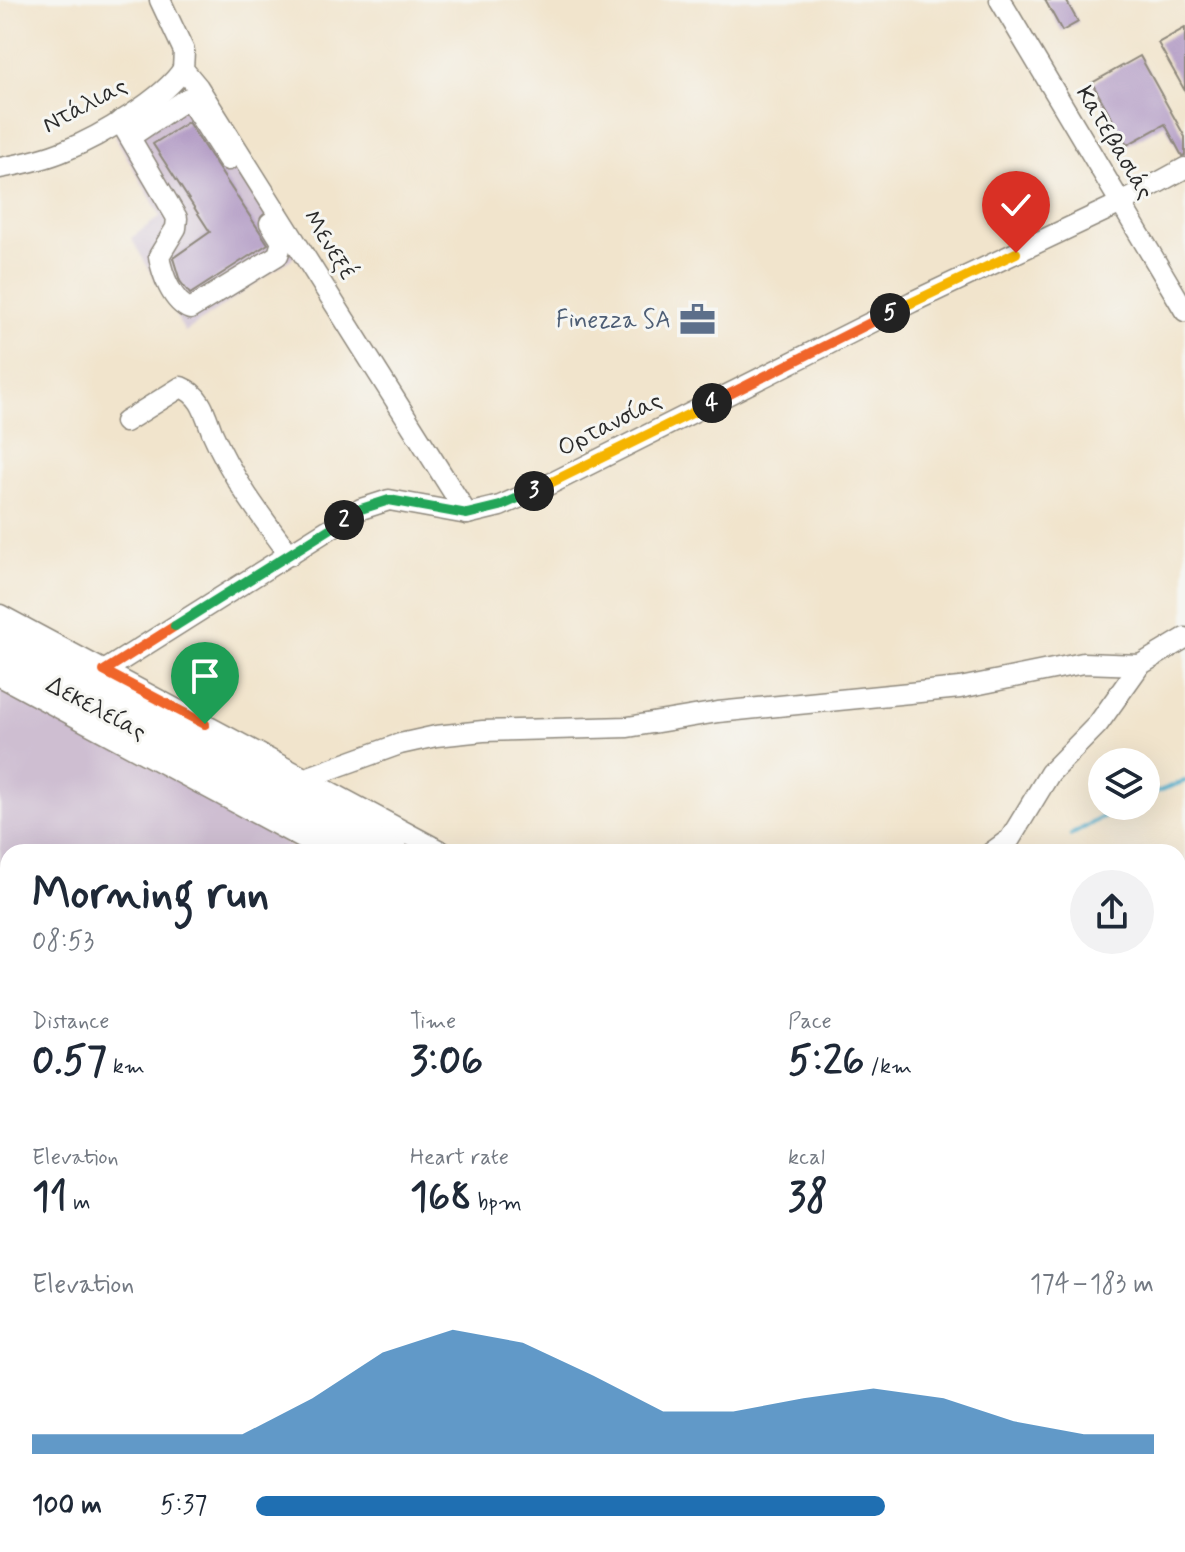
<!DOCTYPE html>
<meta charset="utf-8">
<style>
:root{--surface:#fff;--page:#f2f2f3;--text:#1f2937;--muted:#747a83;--accent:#1f6fb2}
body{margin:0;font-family:Mynerve,sans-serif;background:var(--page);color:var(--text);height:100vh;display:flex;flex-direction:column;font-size:30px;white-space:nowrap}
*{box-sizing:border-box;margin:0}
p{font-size:26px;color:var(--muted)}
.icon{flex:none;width:44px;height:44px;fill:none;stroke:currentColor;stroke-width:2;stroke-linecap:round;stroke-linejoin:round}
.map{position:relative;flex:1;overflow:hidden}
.panel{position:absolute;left:0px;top:844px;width:1186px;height:708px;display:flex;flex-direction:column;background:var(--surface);border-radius:24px 24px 0 0;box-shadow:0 8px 32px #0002}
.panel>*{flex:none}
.fabs{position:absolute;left:1088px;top:748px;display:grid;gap:16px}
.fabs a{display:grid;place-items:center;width:72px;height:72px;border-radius:50%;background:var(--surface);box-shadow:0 8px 32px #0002;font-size:40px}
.pin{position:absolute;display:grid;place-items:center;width:68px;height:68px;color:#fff;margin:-82px -34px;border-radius:50% 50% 50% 0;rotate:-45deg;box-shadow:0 0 8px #0007}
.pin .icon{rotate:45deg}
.km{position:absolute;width:40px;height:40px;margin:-20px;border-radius:50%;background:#222;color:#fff;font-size:22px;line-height:40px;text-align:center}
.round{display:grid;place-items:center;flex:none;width:84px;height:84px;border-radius:42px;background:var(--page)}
.summary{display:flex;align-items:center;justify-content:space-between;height:136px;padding:0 32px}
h1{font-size:44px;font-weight:700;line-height:60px}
.metrics{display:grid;grid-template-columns:repeat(3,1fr);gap:12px;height:136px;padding:8px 32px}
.metrics div{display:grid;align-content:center}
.metrics b{font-size:40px;font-weight:700}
.metrics small{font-size:22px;font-weight:400}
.metrics p{font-size:22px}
.chart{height:224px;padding:16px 32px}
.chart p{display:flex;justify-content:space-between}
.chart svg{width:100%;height:144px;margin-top:8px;fill:var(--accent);opacity:.7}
ul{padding:0 32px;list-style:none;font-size:26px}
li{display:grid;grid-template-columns:128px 96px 1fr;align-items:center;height:60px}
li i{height:20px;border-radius:10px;background:var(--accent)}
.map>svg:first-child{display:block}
</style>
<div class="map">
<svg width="1185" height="1552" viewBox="0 0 1185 1552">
<rect width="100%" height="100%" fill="#f6f6f2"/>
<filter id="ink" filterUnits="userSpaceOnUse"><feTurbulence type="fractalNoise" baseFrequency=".0125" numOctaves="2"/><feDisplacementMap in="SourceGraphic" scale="16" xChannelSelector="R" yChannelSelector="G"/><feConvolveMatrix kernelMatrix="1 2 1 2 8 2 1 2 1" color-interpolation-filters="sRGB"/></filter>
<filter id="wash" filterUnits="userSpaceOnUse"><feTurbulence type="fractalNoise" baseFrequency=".006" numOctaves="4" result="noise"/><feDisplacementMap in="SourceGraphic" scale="32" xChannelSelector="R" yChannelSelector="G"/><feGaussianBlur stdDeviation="1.8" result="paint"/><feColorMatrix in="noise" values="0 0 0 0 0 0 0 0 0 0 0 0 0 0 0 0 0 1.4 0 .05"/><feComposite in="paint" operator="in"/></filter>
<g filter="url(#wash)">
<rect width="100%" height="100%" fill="#f1e4cc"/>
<g fill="#cebed1">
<polygon points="188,88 295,256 185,332 131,238 161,216 115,136"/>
<polygon points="0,680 301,852 8,852 8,920 0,920"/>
<polygon points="0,1434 8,1435 8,1544 712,1544 721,1552 0,1552"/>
</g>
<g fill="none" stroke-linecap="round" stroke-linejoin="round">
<g stroke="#4eafcd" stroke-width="4">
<polyline points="1146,796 1185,781"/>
<polyline points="1071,835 1122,806"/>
<polyline points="0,1421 8,1422"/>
</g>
</g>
<g id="blocks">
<g fill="#b29bc5">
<polygon points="1045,0 1066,0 1078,22 1062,31"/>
<polygon points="1185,28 1185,91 1158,43"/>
<polygon points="1140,56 1185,137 1185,155 1182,156 1165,124 1127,145 1092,83"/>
<polygon points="188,122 268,244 190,294 180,281 173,258 210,232 153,144"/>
</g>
</g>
</g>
<g filter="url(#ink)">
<use href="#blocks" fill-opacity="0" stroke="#8e887c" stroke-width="2"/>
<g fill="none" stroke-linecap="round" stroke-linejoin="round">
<defs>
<g id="minor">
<polyline points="160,0 184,51 183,69 198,87 467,514"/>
<polyline points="1000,0 1185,311"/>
<path d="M120,121L177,218L176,228L159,256C162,274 172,302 190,309L278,255L282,242L270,223"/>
<polyline points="130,137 188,98 228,160"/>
<path d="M0,168C22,164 46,159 66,150C99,137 165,98 183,69"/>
<path d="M125,422L181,387C201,395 205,413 212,432C232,478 260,515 290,555"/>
<polyline points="0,615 442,852"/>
<polyline points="104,671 361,509 389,500 467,514 500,506 550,484 912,302 1119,204 1185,168"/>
<polyline points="0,676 328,852"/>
<polyline points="306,778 400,744 436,736 483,731 628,727 718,712 960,688 1083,663 1140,665"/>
<polyline points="992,852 1010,839 1050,773 1098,724 1140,665 1185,638"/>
<polyline points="0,931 8,930"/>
<polyline points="0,990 8,990"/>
<polyline points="0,1320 8,1320"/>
<polyline points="0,1440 8,1440"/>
<polyline points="1178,1440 1185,1437"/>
<polyline points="444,1544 449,1552"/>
<polyline points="731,1544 738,1552"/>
<polyline points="262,1552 280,1544"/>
<polyline points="863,1552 886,1544"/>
</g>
<g id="major">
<polyline points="0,637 397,852"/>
<polyline points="0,657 360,852"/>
<polyline points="1178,1223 1178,1235"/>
<polyline points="1178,1274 1185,1277"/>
<polyline points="1178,1293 1185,1296"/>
</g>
</defs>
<use href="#minor" stroke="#8e887c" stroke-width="23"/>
<use href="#major" stroke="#8e887c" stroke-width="27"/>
<use href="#minor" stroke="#fff" stroke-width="20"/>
<use href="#major" stroke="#fff" stroke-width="24"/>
<g stroke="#2b2b2b" stroke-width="4" stroke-dasharray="12 6" stroke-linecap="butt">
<polyline points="1178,886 1185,885"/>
<polyline points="0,957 8,957"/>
</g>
</g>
</g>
<g fill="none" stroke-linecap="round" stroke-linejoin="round" filter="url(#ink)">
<defs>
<polyline id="split-1" points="175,626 104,671 205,724"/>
<polyline id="split-2" points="175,626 344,520"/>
<polyline id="split-3" points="344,520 361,509 389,500 467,514 500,506 534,491"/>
<polyline id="split-4" points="534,491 712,403"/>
<polyline id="split-5" points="712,403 890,313"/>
<polyline id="split-6" points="890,313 1016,253"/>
</defs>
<use href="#split-1" stroke="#fff" stroke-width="16"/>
<use href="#split-2" stroke="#fff" stroke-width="16"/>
<use href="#split-3" stroke="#fff" stroke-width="16"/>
<use href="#split-4" stroke="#fff" stroke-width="16"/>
<use href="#split-5" stroke="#fff" stroke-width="16"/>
<use href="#split-6" stroke="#fff" stroke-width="16"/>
<use href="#split-1" stroke="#f0652b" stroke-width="10"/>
<use href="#split-2" stroke="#22a559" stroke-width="10"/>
<use href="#split-3" stroke="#22a559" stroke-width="10"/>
<use href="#split-4" stroke="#f5b400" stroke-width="10"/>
<use href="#split-5" stroke="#f0652b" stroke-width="10"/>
<use href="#split-6" stroke="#f5b400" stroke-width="10"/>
</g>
<defs>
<symbol id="office-bare" viewBox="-9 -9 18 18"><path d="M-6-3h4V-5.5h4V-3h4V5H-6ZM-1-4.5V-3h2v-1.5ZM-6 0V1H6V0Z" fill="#5c6f8a" stroke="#f6f6f2" stroke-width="2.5" paint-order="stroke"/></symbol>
</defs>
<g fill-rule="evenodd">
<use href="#office-bare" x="672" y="294" width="51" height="51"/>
</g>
<g text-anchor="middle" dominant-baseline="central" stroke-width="6" stroke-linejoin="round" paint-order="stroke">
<g font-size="24" fill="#2b2b2b" stroke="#f6f6f2">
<text transform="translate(85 106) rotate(-28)">Ντάλιας</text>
<text transform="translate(1114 143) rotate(59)">Κατεβασιάς</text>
<text transform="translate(329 245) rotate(58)">Μενεξέ</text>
<text transform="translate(610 425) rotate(-27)">Ορτανσίας</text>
<text transform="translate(96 709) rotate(28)">Δεκελείας</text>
</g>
<g font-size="24" fill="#4e5e75" stroke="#f6f6f2" text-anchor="end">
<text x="671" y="320">Finezza SA</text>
</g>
</g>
</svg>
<div class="fabs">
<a><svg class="icon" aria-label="layers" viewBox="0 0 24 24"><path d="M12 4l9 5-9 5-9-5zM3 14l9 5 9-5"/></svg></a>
</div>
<div class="pin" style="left:205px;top:724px;background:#1e9e55"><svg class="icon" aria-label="arrive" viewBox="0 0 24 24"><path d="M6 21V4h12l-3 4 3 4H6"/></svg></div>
<div class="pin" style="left:1016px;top:253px;background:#d93025"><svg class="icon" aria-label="check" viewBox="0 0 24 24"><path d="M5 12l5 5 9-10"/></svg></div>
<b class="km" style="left:344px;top:520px">2</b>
<b class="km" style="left:534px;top:491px">3</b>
<b class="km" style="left:712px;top:403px">4</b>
<b class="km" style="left:890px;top:313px">5</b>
<section class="panel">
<div class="summary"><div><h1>Morning run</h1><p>08:53</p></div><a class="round"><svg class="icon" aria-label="share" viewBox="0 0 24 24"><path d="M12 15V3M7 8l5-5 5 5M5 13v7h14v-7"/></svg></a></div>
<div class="metrics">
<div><p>Distance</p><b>0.57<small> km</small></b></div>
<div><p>Time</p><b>3:06</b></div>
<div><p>Pace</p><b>5:26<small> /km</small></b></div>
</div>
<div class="metrics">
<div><p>Elevation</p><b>11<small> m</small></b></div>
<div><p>Heart rate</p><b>168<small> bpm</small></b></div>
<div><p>kcal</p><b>38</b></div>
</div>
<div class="chart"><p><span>Elevation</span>174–183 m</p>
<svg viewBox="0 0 160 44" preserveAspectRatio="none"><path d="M0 44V38L10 38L20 38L30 38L40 27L50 13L60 6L70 10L80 20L90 31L100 31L110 27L120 24L130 27L140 34L150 38L160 38V44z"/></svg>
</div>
<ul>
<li><b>100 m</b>5:37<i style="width:70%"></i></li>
</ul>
</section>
</div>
